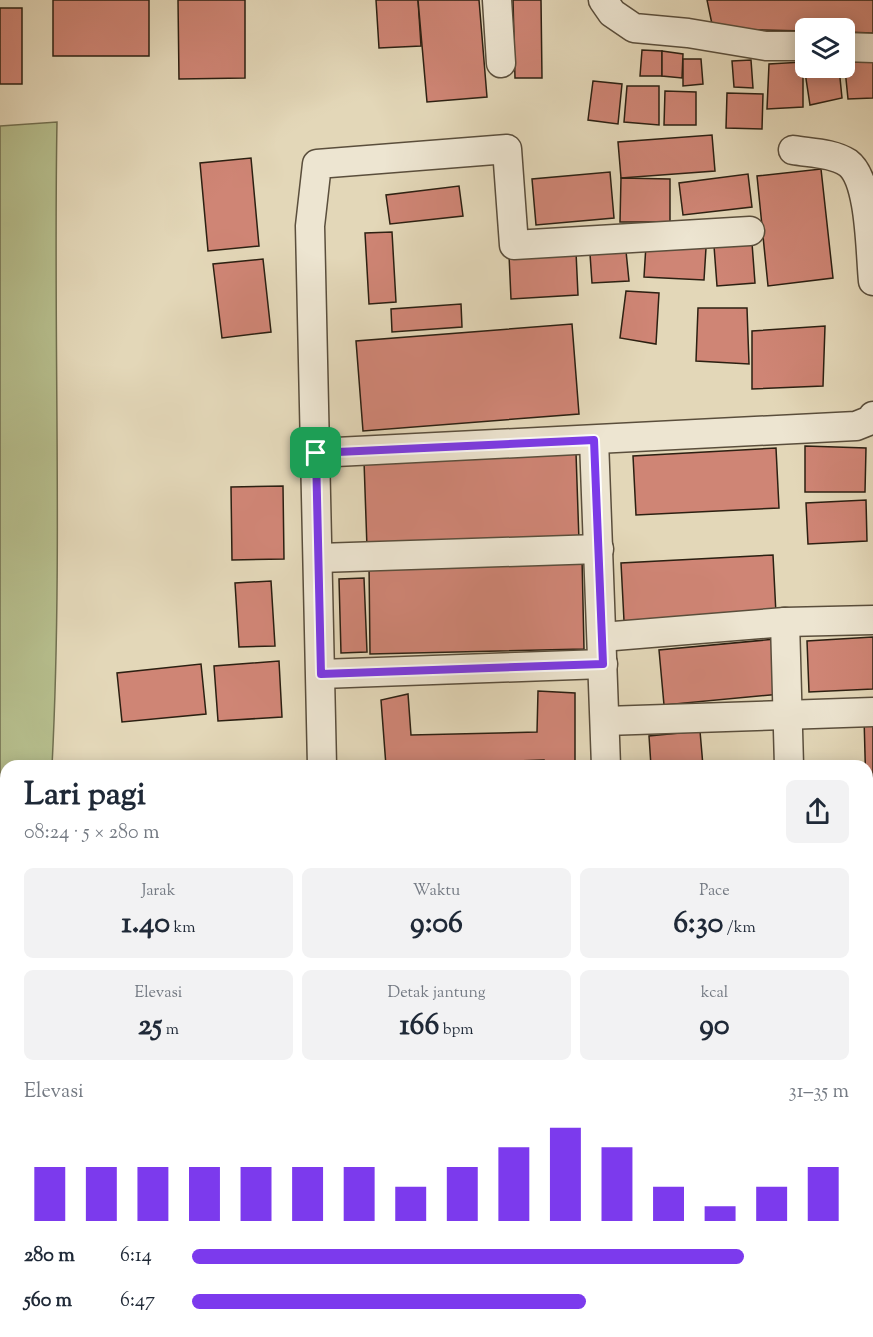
<!DOCTYPE html>
<html lang="id">
<meta charset="utf-8">
<style>
:root{--surface:#fff;--page:#f2f2f3;--text:#1f2937;--muted:#747a83;--accent:#7c3aed}
body{margin:0;font-family:"Sorts Mill Goudy",serif;background:var(--page);color:var(--text);height:100vh;display:flex;flex-direction:column;font-size:22px;white-space:nowrap}
*{box-sizing:border-box;margin:0}
p{font-size:20px;color:var(--muted)}
.icon{flex:none;width:33px;height:33px;fill:none;stroke:currentColor;stroke-width:2;stroke-linecap:round;stroke-linejoin:round}
.map{position:relative;flex:1;overflow:hidden}
.drawer{position:absolute;left:0px;top:760px;width:873px;height:578px;display:flex;flex-direction:column;background:var(--surface);border-radius:18px 18px 0 0;box-shadow:0 3px 15px #0003}
.drawer>*{flex:none}
.buttons{position:absolute;left:795px;top:18px;display:grid;gap:12px}
.buttons a{display:grid;place-items:center;width:60px;height:60px;border-radius:9px;background:var(--surface);box-shadow:0 3px 15px #0003;font-size:30px}
.pin{position:absolute;display:grid;place-items:center;width:51px;height:51px;color:#fff;margin:-26px;border-radius:12px;box-shadow:0 3px 9px #0006}
.round{display:grid;place-items:center;flex:none;width:63px;height:63px;border-radius:9px;background:var(--page)}
.overview{display:flex;align-items:center;justify-content:space-between;height:102px;padding:0 24px}
h1{font-size:33px;font-weight:700;line-height:45px}
.stats{display:grid;grid-template-columns:repeat(3,1fr);gap:9px;height:102px;padding:6px 24px}
.stats div{display:grid;align-content:center;border-radius:9px;background:var(--page);text-align:center}
.stats b{font-size:30px;font-weight:700}
.stats small{font-size:16px;font-weight:400}
.stats p{font-size:16px}
.chart{height:168px;padding:12px 24px}
.chart p{display:flex;justify-content:space-between}
.chart svg{width:100%;height:108px;margin-top:6px;stroke:var(--accent);stroke-width:6}
ul{padding:0 24px;list-style:none;font-size:20px}
li{display:grid;grid-template-columns:96px 72px 1fr;align-items:center;height:45px}
li i{height:15px;border-radius:8px;background:var(--accent)}
.map>svg:first-child{display:block}
</style>
<div class="map">
<svg width="873" height="1337" viewBox="0 0 873 1337">
<rect width="100%" height="100%" fill="#e3d7b8"/>
<filter id="stains"><feTurbulence type="fractalNoise" baseFrequency=".00333" numOctaves="4"/><feColorMatrix values="0 0 0 0 .2 0 0 0 0 .09 0 0 0 0 .02 0 0 0 .5 -.17"/></filter>
<radialGradient id="worn" r=".72"><stop offset=".6" stop-color="#630" stop-opacity="0"/><stop offset="1" stop-color="#630" stop-opacity=".3"/></radialGradient>
<path fill="#b6be8d" stroke="#716f50" stroke-width="1.5" d="M57,122C53,337 63,552 52,766H6V933H0V126Z"/>
<g fill="#cf8575" stroke="#2c2012" stroke-width="1.5">
<rect x="53" y="0" width="96" height="56"/>
<polygon points="178,0 245,0 245,78 179,79"/>
<polygon points="376,0 418,0 421,46 379,48"/>
<polygon points="418,0 479,0 487,97 427,102"/>
<polygon points="513,0 541,0 542,78 515,78"/>
<polygon points="707,0 873,0 873,33 844,32 844,28 806,28 806,31 713,29"/>
<rect x="0" y="8" width="22" height="76"/>
<polygon points="642,50 662,51 662,76 640,76"/>
<polygon points="662,51 683,54 682,78 662,76"/>
<polygon points="806,58 806,68 839,68 842,98 810,105 803,59"/>
<polygon points="873,58 873,98 848,99 844,59"/>
<polygon points="683,59 701,59 703,84 683,86"/>
<polygon points="751,60 753,88 734,87 732,61"/>
<polygon points="803,62 803,107 767,109 769,64"/>
<polygon points="593,81 622,84 618,124 588,120"/>
<polygon points="627,86 659,86 659,125 624,122"/>
<polygon points="665,91 696,92 696,125 664,125"/>
<polygon points="727,93 763,94 762,129 726,128"/>
<polygon points="712,135 715,171 621,178 618,142"/>
<polygon points="251,158 259,246 208,251 200,163"/>
<polygon points="821,169 833,278 768,286 757,176"/>
<polygon points="610,172 614,218 536,225 532,179"/>
<polygon points="748,174 752,207 683,215 679,183"/>
<polygon points="621,178 670,179 670,222 620,222"/>
<polygon points="459,186 463,216 390,224 386,195"/>
<polygon points="392,232 396,302 369,304 365,233"/>
<polygon points="752,243 755,283 717,286 714,246"/>
<polygon points="646,245 706,248 704,280 644,277"/>
<polygon points="626,251 629,281 592,283 590,254"/>
<polygon points="576,252 578,295 511,299 509,255"/>
<polygon points="263,259 271,332 222,338 213,264"/>
<polygon points="626,291 659,293 656,344 620,338"/>
<polygon points="461,304 462,327 392,332 391,309"/>
<polygon points="698,308 747,308 749,364 696,361"/>
<polygon points="572,324 579,414 363,431 356,341"/>
<polygon points="825,326 823,386 752,389 752,331"/>
<polygon points="805,446 866,448 865,492 805,492"/>
<polygon points="776,448 779,508 636,515 633,456"/>
<polygon points="576,453 579,541 367,548 364,461"/>
<polygon points="283,486 284,559 232,560 231,487"/>
<polygon points="866,500 867,541 808,544 806,503"/>
<polygon points="773,555 776,614 624,621 621,563"/>
<polygon points="582,558 584,649 370,654 369,563"/>
<polygon points="364,578 367,652 341,653 339,579"/>
<polygon points="271,581 275,646 239,647 235,583"/>
<polygon points="873,637 873,689 809,692 807,641"/>
<polygon points="776,639 781,694 664,705 659,650"/>
<polygon points="279,661 282,717 218,721 214,666"/>
<polygon points="201,664 206,714 122,722 117,673"/>
<polygon points="538,691 575,693 575,766 544,766 544,760 386,766 381,700 408,694 411,735 537,732"/>
<polygon points="864,717 873,717 873,828 867,828"/>
<polygon points="700,731 703,766 651,766 649,736"/>
<rect x="212" y="764" width="28" height="2"/>
<polygon points="867,1091 871,1091 869,1131 867,1131"/>
<polygon points="4,1138 6,1138 6,1253 2,1253"/>
<rect x="867" y="1277" width="6" height="23"/>
<polygon points="0,1304 6,1304 6,1332 20,1332 20,1337 0,1337"/>
<rect x="29" y="1332" width="21" height="5"/>
<polygon points="68,1332 80,1332 79,1337 67,1337"/>
<polygon points="101,1332 124,1332 125,1337 101,1337"/>
<polygon points="129,1332 165,1332 165,1333 129,1335"/>
<polygon points="289,1332 305,1332 305,1337 288,1337"/>
<polygon points="337,1332 378,1332 377,1337 349,1337"/>
<polygon points="420,1332 439,1332 437,1337"/>
<rect x="448" y="1332" width="60" height="5"/>
</g>
<g fill="none" stroke-linecap="round" stroke-linejoin="round">
<defs>
<g id="minor">
<polyline points="497,0 501,63"/>
<polyline points="603,0 612,13 634,28 688,33 766,46 806,46"/>
<polyline points="844,47 873,48"/>
<path d="M793,150C811,153 833,153 848,163C871,180 870,253 873,281"/>
<polyline points="594,440 606,766"/>
<polyline points="316,453 856,426 871,420 873,416"/>
<polyline points="319,558 599,549"/>
<polyline points="785,622 789,766"/>
<polyline points="602,637 785,622 873,620"/>
<polyline points="321,674 603,664"/>
<polyline points="605,721 873,712"/>
<polyline points="322,766 310,226 317,164 507,149 514,245 750,231"/>
<polyline points="867,854 873,854"/>
<polyline points="0,1290 6,1290"/>
<polyline points="649,1332 650,1337"/>
<polyline points="397,1337 399,1332"/>
<polyline points="598,1337 598,1332"/>
</g>
<g id="highway">
<polyline points="0,969 6,969"/>
<polyline points="867,975 873,975"/>
<polyline points="0,1021 6,1021"/>
<polyline points="867,1024 873,1024"/>
</g>
</defs>
<use href="#minor" stroke="#5a4e3c" stroke-width="31"/>
<use href="#highway" stroke="#2c2012" stroke-width="35"/>
<use href="#minor" stroke="#ede5d1" stroke-width="28"/>
<use href="#highway" stroke="#e3d7b8" stroke-width="33"/>
</g>
<g fill="none" stroke-linecap="round" stroke-linejoin="round">
<defs>
<polygon id="route" points="594,440 603,664 321,674 316,453"/>
</defs>
<use href="#route" stroke="#fff" stroke-width="12"/>
<use href="#route" stroke="#7c3aed" stroke-width="8"/>
</g>
<rect width="100%" height="100%" filter="url(#stains)"/>
<rect width="100%" height="100%" fill="url(#worn)"/>
</svg>
<div class="buttons">
<a><svg class="icon" aria-label="layers" viewBox="0 0 24 24"><path d="M12 4l9 5-9 5-9-5zM3 14l9 5 9-5"/></svg></a>
</div>
<div class="pin" style="left:316px;top:453px;background:#1e9e55"><svg class="icon" aria-label="arrive" viewBox="0 0 24 24"><path d="M6 21V4h12l-3 4 3 4H6"/></svg></div>
<section class="drawer">
<div class="overview"><div><h1>Lari pagi</h1><p>08:24 · 5 × 280 m</p></div><a class="round"><svg class="icon" aria-label="share" viewBox="0 0 24 24"><path d="M12 15V3M7 8l5-5 5 5M5 13v7h14v-7"/></svg></a></div>
<div class="stats">
<div><p>Jarak</p><b>1.40<small> km</small></b></div>
<div><p>Waktu</p><b>9:06</b></div>
<div><p>Pace</p><b>6:30<small> /km</small></b></div>
</div>
<div class="stats">
<div><p>Elevasi</p><b>25<small> m</small></b></div>
<div><p>Detak jantung</p><b>166<small> bpm</small></b></div>
<div><p>kcal</p><b>90</b></div>
</div>
<div class="chart"><p><span>Elevasi</span>31–35 m</p>
<svg viewBox="0 0 160 44" preserveAspectRatio="none"><path d="M5 44V22M15 44V22M25 44V22M35 44V22M45 44V22M55 44V22M65 44V22M75 44V30M85 44V22M95 44V14M105 44V6M115 44V14M125 44V30M135 44V38M145 44V30M155 44V22"/></svg>
</div>
<ul>
<li><b>280 m</b>6:14<i style="width:84%"></i></li>
<li><b>560 m</b>6:47<i style="width:60%"></i></li>
</ul>
</section>
</div>
